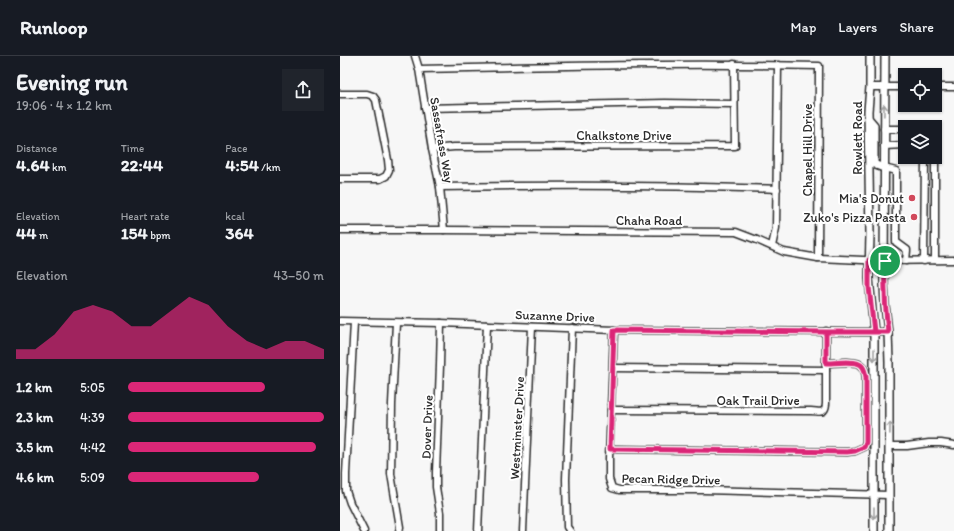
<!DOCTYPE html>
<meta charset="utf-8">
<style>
:root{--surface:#171b24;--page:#20242c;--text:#f1f3f6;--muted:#9ea1a6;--line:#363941;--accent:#db2777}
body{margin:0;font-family:Itim,sans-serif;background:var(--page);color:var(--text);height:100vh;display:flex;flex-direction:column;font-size:15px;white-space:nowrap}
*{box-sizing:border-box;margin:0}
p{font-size:13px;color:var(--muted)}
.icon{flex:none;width:22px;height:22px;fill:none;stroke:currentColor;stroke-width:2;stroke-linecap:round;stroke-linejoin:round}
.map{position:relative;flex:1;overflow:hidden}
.drawer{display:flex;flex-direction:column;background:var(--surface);width:340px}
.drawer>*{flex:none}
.buttons{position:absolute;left:558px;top:12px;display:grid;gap:8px}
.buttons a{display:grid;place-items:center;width:44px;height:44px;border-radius:0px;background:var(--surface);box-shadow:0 1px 3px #0004;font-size:20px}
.pin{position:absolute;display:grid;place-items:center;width:34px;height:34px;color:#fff;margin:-17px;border:2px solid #fff;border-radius:50%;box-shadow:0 1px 4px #0007}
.round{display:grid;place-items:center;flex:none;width:42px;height:42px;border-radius:0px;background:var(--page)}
.headline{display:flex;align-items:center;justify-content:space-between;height:68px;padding:0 16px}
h1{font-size:22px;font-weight:800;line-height:30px}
.stats{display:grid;grid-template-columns:repeat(3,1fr);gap:6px;height:68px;padding:4px 16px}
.stats div{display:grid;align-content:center}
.stats b{font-size:17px;font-weight:800}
.stats small{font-size:11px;font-weight:400}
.stats p{font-size:11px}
.chart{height:112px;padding:8px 16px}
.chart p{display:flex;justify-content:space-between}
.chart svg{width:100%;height:72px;margin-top:4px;fill:var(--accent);opacity:.7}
ul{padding:0 16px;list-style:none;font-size:13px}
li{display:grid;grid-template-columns:64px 48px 1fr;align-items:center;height:30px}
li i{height:10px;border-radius:5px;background:var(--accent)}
header{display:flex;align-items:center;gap:24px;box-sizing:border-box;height:56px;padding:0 20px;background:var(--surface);border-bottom:1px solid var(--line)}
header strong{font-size:19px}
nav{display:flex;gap:22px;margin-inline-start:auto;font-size:14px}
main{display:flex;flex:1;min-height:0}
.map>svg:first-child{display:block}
</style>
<header>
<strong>Runloop</strong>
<nav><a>Map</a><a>Layers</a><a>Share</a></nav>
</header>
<main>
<section class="drawer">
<div class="headline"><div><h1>Evening run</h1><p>19:06 · 4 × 1.2 km</p></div><a class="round"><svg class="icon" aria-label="share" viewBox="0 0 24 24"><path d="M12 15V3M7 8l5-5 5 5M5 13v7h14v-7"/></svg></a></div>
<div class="stats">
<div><p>Distance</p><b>4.64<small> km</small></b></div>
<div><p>Time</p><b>22:44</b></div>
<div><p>Pace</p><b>4:54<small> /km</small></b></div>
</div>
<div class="stats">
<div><p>Elevation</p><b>44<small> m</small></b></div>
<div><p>Heart rate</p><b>154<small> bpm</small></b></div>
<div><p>kcal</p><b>364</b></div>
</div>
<div class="chart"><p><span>Elevation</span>43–50 m</p>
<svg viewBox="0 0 160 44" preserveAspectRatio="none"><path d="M0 44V38L10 38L20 29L30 15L40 11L50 15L60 24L70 24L80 15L90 6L100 11L110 24L120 33L130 38L140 33L150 33L160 38V44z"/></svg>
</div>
<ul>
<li><b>1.2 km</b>5:05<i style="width:70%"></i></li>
<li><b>2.3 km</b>4:39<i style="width:100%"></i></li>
<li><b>3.5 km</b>4:42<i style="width:96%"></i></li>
<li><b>4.6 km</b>5:09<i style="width:67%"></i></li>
</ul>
</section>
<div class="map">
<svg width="614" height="475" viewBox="0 0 614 475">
<rect width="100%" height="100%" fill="#f7f7f7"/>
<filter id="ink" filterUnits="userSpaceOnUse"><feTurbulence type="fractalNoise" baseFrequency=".025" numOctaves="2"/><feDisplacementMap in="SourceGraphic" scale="8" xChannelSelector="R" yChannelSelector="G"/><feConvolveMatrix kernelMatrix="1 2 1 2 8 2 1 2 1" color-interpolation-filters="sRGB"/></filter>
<g filter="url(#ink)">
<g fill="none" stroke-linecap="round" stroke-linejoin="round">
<defs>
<g id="minor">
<polyline points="75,0 79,13 92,93 100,131 104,174"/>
<path d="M79,13C212,10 346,7 479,10L478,202"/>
<polyline points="530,31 565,31"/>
<polyline points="595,31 614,31"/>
<polyline points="0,38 27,38 33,40 36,44 48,104 49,114 46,120 40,123 0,123"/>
<polyline points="85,52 325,47 394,48"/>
<polyline points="544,73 565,73"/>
<polyline points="544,90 565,89"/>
<polyline points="92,93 114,91 395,90 394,8"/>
<polyline points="544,112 556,115 556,186 567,194 566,205"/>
<path d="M100,131C212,129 325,129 437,133"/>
<polyline points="0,174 104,174 396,176 417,184 444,196 478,202 545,205 614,204"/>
<polyline points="432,190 436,172 438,9"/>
<polyline points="595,204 595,80"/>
<polyline points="584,205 585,101"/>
<polyline points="0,265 101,267 274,274 521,276 548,276"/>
<polyline points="14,266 6,418 6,435 10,447 24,475"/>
<polyline points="56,267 52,348 51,418 60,471 59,475"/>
<polyline points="274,274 269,402 269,423 272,432 279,434 364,434 549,439"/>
<polyline points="273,312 486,314"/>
<path d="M271,354L471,355C479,355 485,359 486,348V275"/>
<polyline points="549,390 567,390 589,387 601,387 614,389"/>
<path d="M270,393L507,396L515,395L524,391L526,386V321C525,317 525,312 521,309C516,304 494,307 486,307"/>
<polyline points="100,475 100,457 96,431 96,416 100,309 101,267"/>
<polyline points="138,475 147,269"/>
<polyline points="183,475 192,271"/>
<polyline points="230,475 227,471 226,423 232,272"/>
</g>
<g id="major">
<polyline points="530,0 530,31 528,55 530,178 529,222 534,276 534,475"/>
<polyline points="545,0 544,227 545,249 548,276 549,306 549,475"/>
<polyline points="528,62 534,69 534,107 536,109 544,112"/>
</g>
</defs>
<use href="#minor" stroke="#2b2b2b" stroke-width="9"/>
<use href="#major" stroke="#2b2b2b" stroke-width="10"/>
<use href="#minor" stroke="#fff" stroke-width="6"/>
<use href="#major" stroke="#fff" stroke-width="7"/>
</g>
<defs><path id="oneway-shaft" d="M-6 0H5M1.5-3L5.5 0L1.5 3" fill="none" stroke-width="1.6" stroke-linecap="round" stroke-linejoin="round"/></defs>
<g stroke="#a0a0a0">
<use href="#oneway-shaft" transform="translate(544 54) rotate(-89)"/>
<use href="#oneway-shaft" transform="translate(534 299) rotate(90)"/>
<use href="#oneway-shaft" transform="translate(550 372) rotate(-89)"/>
<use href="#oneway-shaft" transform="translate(534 457) rotate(90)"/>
</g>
</g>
<g fill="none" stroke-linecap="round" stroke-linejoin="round" filter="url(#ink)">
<defs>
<path id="route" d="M545,205C544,229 545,252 548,276C528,276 507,276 486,276L274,274L270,393L507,396L515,395L524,391L526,386V321C525,317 525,312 521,309C516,304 494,307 486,307V276H534L529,231V204L545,205"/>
</defs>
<use href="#route" stroke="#fff" stroke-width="8"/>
<use href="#route" stroke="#db2777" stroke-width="5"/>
</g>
<g fill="#d1495b" stroke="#fff" stroke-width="1.5">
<circle cx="572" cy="142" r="4"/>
<circle cx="574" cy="161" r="4"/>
</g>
<g text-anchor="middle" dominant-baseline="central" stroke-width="4" stroke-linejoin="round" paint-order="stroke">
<g font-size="13" fill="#2b2b2b" stroke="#fff">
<text x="284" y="79">Chalkstone Drive</text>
<text transform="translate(517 82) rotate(-90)">Rowlett Road</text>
<text transform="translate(102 84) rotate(80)">Sassafrass Way</text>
<text transform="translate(467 94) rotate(-90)">Chapel Hill Drive</text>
<text x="309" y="164">Chaha Road</text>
<text transform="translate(215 260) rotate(2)">Suzanne Drive</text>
<text x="418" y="344">Oak Trail Drive</text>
<text transform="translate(87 371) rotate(-88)">Dover Drive</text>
<text transform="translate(177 372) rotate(-87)">Westminster Drive</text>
<text transform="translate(331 423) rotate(1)">Pecan Ridge Drive</text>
</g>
<g font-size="13" fill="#2b2b2b" stroke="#fff" text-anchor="end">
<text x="564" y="142">Mia's Donut</text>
<text x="566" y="161">Zuko's Pizza Pasta</text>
</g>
</g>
</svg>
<div class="buttons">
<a><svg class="icon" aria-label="locate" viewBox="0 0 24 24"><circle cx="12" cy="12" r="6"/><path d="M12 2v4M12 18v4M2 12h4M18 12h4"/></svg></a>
<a><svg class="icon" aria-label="layers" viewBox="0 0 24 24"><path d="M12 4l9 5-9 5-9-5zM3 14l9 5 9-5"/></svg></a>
</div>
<div class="pin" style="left:545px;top:205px;background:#1e9e55"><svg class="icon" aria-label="arrive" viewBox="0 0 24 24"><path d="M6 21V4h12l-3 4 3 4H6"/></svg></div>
</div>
</main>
